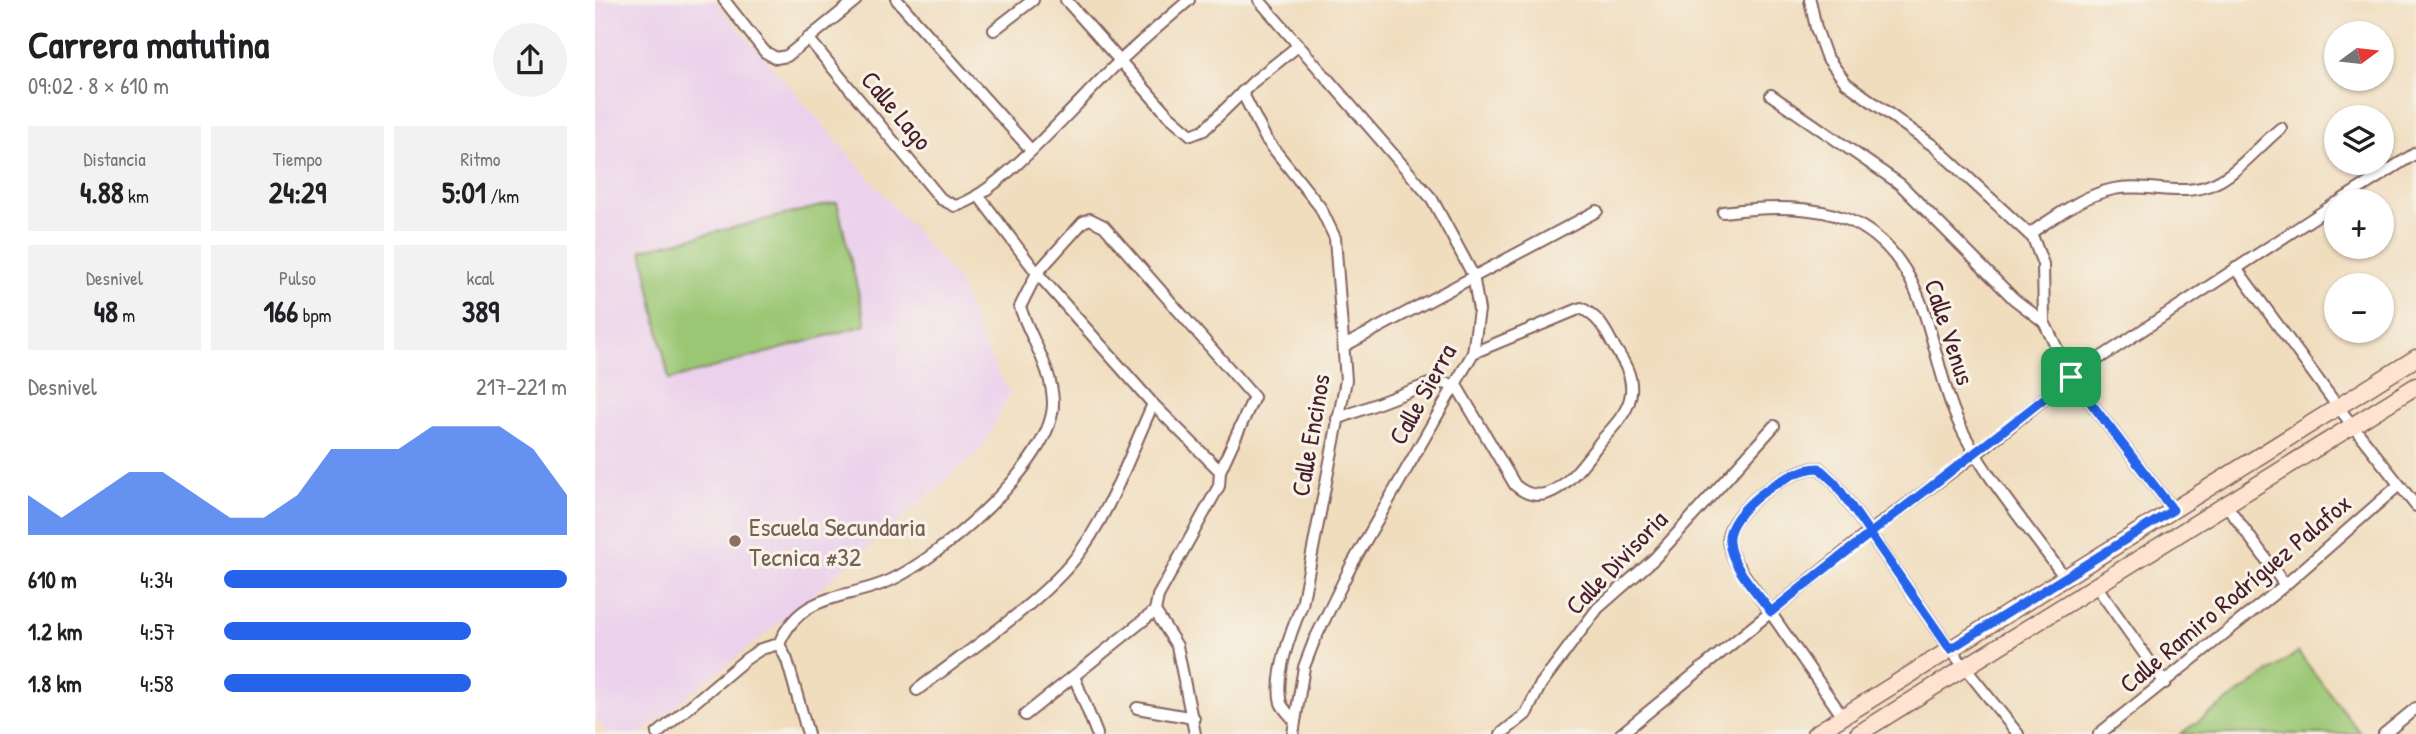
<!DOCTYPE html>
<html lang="es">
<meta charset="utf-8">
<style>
:root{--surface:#fff;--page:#f2f2f2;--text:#202124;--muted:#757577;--accent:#2563eb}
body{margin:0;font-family:"Patrick Hand",sans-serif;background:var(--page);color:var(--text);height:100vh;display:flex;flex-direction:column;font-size:26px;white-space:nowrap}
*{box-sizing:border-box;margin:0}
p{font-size:23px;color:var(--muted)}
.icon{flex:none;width:38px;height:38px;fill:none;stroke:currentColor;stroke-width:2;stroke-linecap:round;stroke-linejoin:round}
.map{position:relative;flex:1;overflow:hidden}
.details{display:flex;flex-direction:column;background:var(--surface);width:595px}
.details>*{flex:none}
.needle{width:46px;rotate:75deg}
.buttons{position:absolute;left:1729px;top:21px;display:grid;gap:14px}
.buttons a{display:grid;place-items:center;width:70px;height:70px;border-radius:50%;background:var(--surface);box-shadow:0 2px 5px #0004;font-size:35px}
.pin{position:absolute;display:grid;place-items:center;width:60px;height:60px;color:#fff;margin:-30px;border-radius:14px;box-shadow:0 4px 10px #0006}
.round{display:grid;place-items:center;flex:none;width:74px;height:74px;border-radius:37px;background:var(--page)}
.head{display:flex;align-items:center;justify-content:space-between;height:119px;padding:0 28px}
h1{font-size:38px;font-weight:700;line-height:52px}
.metrics{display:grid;grid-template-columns:repeat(3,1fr);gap:10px;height:119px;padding:7px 28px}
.metrics div{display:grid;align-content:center;border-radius:0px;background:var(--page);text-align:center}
.metrics b{font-size:30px;font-weight:700}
.metrics small{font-size:19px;font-weight:400}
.metrics p{font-size:19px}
.chart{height:196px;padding:14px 28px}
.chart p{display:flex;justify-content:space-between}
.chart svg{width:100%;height:126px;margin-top:7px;fill:var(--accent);opacity:.7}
ul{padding:0 28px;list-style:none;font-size:23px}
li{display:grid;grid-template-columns:112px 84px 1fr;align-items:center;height:52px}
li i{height:18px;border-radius:9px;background:var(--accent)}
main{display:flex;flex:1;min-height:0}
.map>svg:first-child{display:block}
</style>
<main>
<section class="details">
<div class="head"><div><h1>Carrera matutina</h1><p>09:02 · 8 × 610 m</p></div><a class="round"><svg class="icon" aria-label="share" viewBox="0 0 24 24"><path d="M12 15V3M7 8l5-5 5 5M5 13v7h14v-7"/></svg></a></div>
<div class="metrics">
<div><p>Distancia</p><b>4.88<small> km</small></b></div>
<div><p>Tiempo</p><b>24:29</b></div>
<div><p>Ritmo</p><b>5:01<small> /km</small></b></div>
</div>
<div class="metrics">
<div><p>Desnivel</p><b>48<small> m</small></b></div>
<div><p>Pulso</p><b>166<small> bpm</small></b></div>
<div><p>kcal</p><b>389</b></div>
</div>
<div class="chart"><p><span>Desnivel</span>217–221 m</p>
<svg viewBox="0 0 160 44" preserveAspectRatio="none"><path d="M0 44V30L10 38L20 30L30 22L40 22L50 30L60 38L70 38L80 30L90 14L100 14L110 14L120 6L130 6L140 6L150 14L160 30V44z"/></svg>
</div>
<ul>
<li><b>610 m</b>4:34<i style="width:100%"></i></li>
<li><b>1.2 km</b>4:57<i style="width:72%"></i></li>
<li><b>1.8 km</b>4:58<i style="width:72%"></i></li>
</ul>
</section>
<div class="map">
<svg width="1821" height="734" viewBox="0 0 1821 734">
<rect width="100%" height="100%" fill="#f7f3e8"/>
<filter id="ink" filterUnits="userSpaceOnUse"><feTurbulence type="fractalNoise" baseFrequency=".0143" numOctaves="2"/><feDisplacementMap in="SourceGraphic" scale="14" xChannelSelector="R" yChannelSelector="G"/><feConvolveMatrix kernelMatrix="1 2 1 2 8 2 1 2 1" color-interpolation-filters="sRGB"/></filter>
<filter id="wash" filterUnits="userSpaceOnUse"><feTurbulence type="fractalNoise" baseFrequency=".00686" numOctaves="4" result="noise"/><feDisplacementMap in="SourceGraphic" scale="28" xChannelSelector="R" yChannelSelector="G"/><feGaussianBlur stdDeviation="1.57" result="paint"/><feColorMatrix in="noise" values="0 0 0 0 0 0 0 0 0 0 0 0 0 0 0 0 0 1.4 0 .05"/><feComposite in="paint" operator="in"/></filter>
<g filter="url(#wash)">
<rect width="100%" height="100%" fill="#f0ddbe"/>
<polygon fill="#ebd1ec" points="0,0 119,0 362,279 390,349 415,394 386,450 194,615 45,734 13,734 0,718"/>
<g fill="#9bc774" stroke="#727350" stroke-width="2">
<polygon points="242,202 271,325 74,380 47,250"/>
<polygon points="1703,652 1766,734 1585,734"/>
</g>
</g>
<g filter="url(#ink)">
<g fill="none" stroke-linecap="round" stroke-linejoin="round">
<defs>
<g id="street">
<polyline points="129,0 170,52 181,58 192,56 261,0"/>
<polyline points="302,0 436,150"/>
<polyline points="471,0 573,115 596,135 609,130 659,81 703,46"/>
<polyline points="664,0 837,199 878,275 884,310 878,353 756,566 719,641 709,667 698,734"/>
<polyline points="1215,0 1221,28 1231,56 1251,83 1340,147 1438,238 1448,264 1449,322 1476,377 1578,510"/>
<polyline points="399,30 438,0"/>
<path d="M213,38L346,199L360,206C403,196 488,95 525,61C547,40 571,20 594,0"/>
<path d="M647,92L671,139L725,207L740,238L751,380L707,605C697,629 679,677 686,703C688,709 696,716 700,721"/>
<polyline points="1176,95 1305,184 1419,299 1449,322"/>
<polyline points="1745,201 1821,153"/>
<path d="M1128,212C1224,200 1295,210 1329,312C1341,347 1347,385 1362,419C1384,470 1437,532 1470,578"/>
<path d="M1434,234C1460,217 1488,195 1519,189C1553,182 1587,199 1620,183C1641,174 1667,143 1686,128"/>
<polyline points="1641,268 1743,407 1821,506"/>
<polyline points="749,346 1002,211"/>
<path d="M742,419L839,382L861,385L920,485C955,516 986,466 1006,441C1018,427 1035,411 1036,392C1038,373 1026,358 1017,343C1009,327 1002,316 986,308L878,353"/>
<polyline points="1632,506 1690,585"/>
<polyline points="1502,587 1570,683"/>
<path d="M184,644C206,593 246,600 289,583C340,563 460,461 458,402C457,368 436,340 425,307L442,273L383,195"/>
<polyline points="184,644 192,660 213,734"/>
<polyline points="479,676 502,734"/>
<path d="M322,690C370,653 440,607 478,561C514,517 534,456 558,404"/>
<polyline points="542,708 599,718"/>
<polyline points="430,715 560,611"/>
<path d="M1248,717L1141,563C1136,554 1131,543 1134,532C1143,505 1197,467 1224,468L1240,483L1355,649L1423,734"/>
<polyline points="62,734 151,659 166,649 184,644"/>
<polyline points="600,734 582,646 560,611 563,596 624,486 625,471 659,397 509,226 495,219 488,222 442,273 558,404 625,471"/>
<polyline points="906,734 931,714 946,684 1003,608 1059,559 1179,426"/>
<polyline points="1026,734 1273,533 1381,454 1476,377 1741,203"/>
<polyline points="1504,734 1690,585 1804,485"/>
<polyline points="1789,734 1821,708"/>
</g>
<g id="secondary">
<polyline points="1220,734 1821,358"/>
<polyline points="1263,734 1821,386"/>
</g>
</defs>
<use href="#street" stroke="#84625e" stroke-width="14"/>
<use href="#secondary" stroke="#84625e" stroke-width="19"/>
<use href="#street" stroke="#fff" stroke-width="10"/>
<use href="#secondary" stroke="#fee3d1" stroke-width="16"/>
</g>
</g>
<g fill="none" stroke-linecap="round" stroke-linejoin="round" filter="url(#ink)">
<defs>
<path id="route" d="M1476,377C1377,457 1274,532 1176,612C1162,592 1136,567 1134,542C1130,512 1196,467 1224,468L1240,483L1355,649L1578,510L1476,377"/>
</defs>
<use href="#route" stroke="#fff" stroke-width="14"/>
<use href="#route" stroke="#2563eb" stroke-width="9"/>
</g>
<circle fill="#8d6e63" stroke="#f7f3e8" stroke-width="2.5" cx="140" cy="541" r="7"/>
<g text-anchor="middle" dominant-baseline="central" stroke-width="6" stroke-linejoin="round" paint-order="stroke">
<g font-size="26" fill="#4a1f2b" stroke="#f7f3e8">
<text transform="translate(302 110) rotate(50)">Calle Lago</text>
<text transform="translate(1355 332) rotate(72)">Calle Venus</text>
<text transform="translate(827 394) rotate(-61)">Calle Sierra</text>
<text transform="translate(715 435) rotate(-80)">Calle Encinos</text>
<text transform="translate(1021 562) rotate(-46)">Calle Divisoria</text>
<text transform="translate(1640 593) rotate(-40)">Calle Ramiro Rodríguez Palafox</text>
</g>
<g font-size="26" fill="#785e54" stroke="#f7f3e8" text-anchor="start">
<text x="154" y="526">Escuela Secundaria<tspan x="154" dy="30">Tecnica #32</tspan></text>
</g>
</g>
</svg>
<div class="buttons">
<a><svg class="needle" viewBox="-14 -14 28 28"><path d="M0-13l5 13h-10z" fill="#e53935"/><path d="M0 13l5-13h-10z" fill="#757577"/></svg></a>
<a><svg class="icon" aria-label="layers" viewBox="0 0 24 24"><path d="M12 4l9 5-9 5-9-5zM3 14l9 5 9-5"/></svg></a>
<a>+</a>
<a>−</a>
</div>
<div class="pin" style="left:1476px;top:377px;background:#1e9e55"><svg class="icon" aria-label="arrive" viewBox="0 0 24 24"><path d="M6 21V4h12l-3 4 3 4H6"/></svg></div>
</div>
</main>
